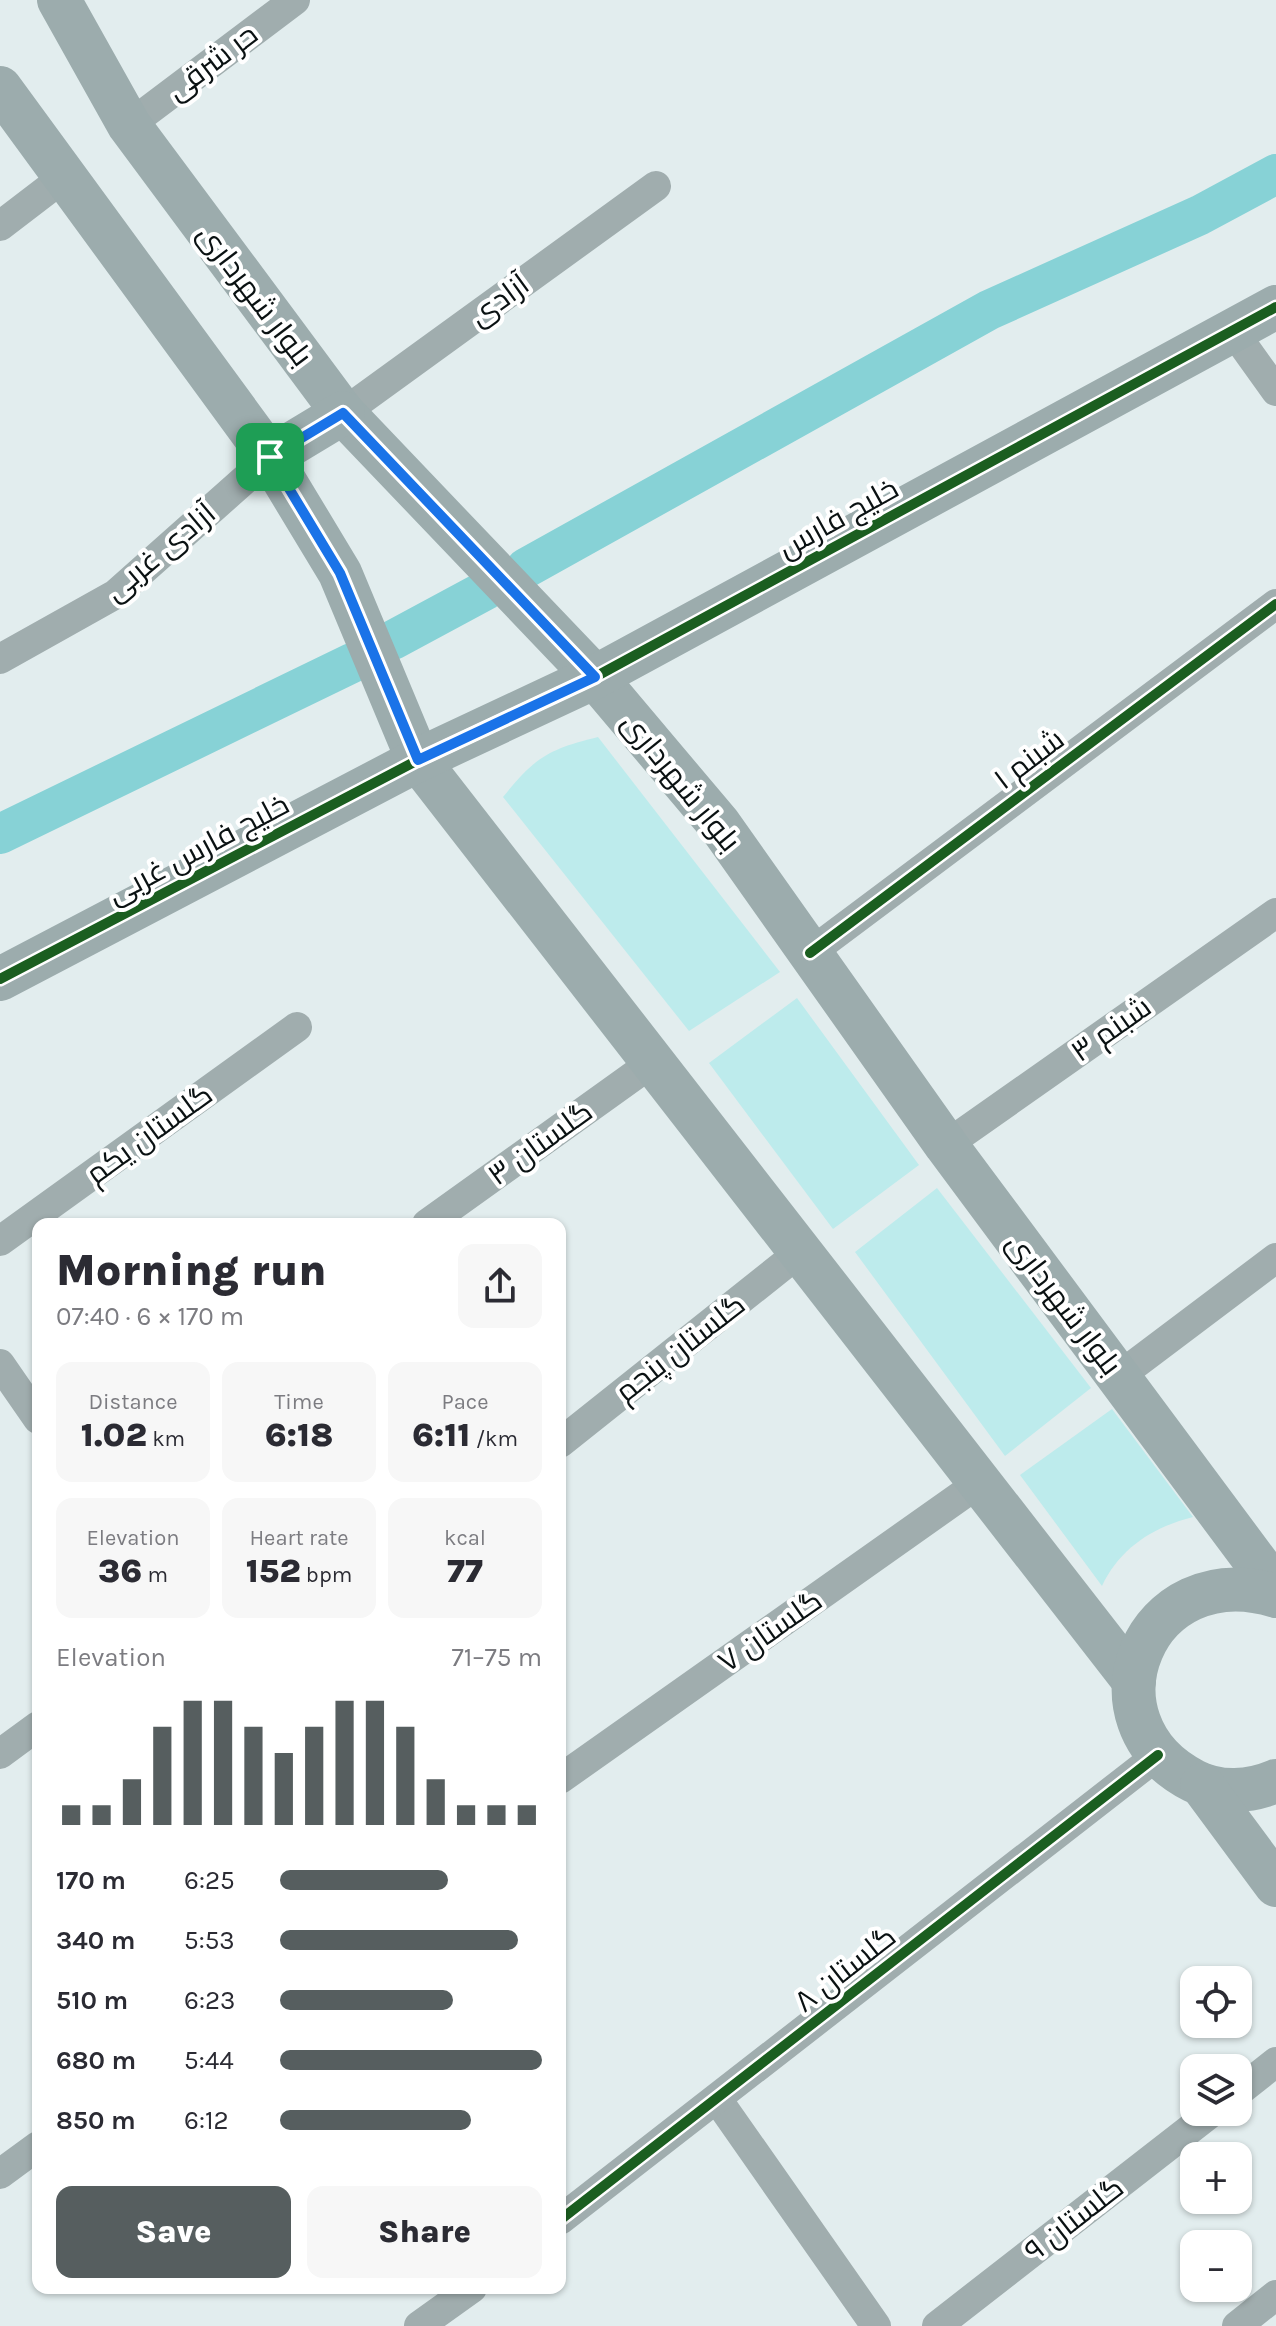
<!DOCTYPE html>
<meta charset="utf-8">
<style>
:root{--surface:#fff;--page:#f7f7f7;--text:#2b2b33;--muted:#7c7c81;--accent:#565e5f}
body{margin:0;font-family:Karla,Cairo,sans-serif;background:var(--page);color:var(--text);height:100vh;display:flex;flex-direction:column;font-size:30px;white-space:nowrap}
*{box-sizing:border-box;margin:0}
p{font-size:26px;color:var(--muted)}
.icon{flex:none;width:44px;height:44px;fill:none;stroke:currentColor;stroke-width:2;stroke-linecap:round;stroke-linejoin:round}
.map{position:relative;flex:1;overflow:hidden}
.details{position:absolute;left:32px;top:1218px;width:534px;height:1076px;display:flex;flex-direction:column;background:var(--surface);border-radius:16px;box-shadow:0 2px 6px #0004}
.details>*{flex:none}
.tools{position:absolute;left:1180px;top:1966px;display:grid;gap:16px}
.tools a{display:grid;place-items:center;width:72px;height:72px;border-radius:16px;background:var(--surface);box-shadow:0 2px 6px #0004;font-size:40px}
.pin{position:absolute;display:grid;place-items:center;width:68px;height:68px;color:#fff;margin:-34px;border-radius:16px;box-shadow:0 4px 12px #0006}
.round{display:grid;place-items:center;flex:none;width:84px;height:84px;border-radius:16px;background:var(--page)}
.overview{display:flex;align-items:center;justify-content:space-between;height:136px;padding:0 24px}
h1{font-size:44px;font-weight:800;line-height:60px}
.stats{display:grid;grid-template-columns:repeat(3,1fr);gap:12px;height:136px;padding:8px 24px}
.stats div{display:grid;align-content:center;border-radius:16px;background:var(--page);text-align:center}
.stats b{font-size:34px;font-weight:800}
.stats small{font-size:22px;font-weight:400}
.stats p{font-size:22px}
.chart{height:224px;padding:16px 24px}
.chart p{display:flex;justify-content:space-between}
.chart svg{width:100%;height:144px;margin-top:8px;stroke:var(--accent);stroke-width:6}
.cta{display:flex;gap:16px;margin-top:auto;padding:16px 24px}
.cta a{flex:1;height:92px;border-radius:16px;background:var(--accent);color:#fff;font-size:32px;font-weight:800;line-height:92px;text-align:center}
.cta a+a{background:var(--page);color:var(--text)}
ul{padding:0 24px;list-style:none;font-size:26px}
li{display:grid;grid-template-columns:128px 96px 1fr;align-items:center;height:60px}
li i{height:20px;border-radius:10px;background:var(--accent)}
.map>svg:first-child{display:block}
</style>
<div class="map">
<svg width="1276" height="2326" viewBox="0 0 1276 2326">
<rect width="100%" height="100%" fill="#e2edee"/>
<g fill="#bdebec">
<path d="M598,737L780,972L689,1031L503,797C535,757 549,749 598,737Z"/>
<polygon points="797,998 919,1165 833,1229 709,1063"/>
<polygon points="937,1188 1091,1388 1005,1456 855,1252"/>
<path d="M1112,1409L1193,1517C1153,1527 1120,1548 1102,1586L1020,1475Z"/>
</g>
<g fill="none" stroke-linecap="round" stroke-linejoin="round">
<g stroke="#87d2d6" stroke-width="40">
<polyline points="526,568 989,310 1200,215 1276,174"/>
<polyline points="393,640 484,591"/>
<polyline points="0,834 352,663"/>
</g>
<g stroke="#a0adae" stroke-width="30">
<polyline points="129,125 295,0"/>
<polyline points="0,226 64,177"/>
<polyline points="1233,331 1276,391"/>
<polyline points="343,413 656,186"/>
<polyline points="0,659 116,594 270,457"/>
<polyline points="810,953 1276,604"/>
<polyline points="946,1145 1276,913"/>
<polyline points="427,1224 653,1062"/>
<polyline points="0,1241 297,1027"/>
<polyline points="0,1364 38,1419"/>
<polyline points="1118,1377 1276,1258"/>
<polyline points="560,1443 800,1252"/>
<polyline points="0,1754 38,1726"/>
<polyline points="560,1779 979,1483"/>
<polyline points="1238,2092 1276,2062"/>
<polyline points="717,2099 876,2326"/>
<polyline points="0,2174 38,2146"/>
<polyline points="560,2220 1158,1755"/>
<polyline points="419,2326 472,2288"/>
<polyline points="937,2326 1212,2112"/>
<polyline points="1237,2326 1276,2295"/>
</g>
<g stroke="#9cacad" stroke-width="44">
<polyline points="59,0 129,125 343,413 595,677 719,824 946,1145 1276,1589"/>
<polyline points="0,88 270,457 340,573 418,760 1134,1681"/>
<polyline points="270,457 343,413"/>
<polyline points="0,979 418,760 595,677 1276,307"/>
<path d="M1276,1596C1144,1555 1077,1721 1194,1781C1219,1794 1250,1792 1276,1781"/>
<polyline points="1202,1785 1276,1885"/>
</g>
<defs>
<g id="cycleway">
<polyline points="810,953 1276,604"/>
<polyline points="0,979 418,760 595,677 1276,307"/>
<polyline points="560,2220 1158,1755"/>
</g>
</defs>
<use href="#cycleway" stroke="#fff" stroke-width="15"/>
<use href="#cycleway" stroke="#1b5e20" stroke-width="10"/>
</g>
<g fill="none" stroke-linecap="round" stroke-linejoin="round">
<defs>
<polygon id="route" points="343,413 595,677 418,760 340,573 270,457"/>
</defs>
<use href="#route" stroke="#fff" stroke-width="16"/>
<use href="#route" stroke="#1a73e8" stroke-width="10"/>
</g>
<g text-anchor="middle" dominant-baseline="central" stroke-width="8" stroke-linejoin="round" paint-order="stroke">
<g font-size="30" fill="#0a1112" stroke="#fff">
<text transform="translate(212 62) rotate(-37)">حر شرقی</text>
<text transform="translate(255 295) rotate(53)">بلوار شهرداری</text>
<text transform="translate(499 300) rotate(-36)">آزادی</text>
<text transform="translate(838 518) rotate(-29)">خلیج فارس</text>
<text transform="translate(160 552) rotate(-40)">آزادی غربی</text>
<text transform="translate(1029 759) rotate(-37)">شبنم ۱</text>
<text transform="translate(681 782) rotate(51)">بلوار شهرداری</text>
<text transform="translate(198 849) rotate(-28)">خلیج فارس غربی</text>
<text transform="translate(1111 1029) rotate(-35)">شبنم ۳</text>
<text transform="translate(149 1134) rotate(-36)">گلستان یکم</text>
<text transform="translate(540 1143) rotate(-36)">گلستان ۳</text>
<text transform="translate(1064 1304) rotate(53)">بلوار شهرداری</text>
<text transform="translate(680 1348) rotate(-38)">گلستان پنجم</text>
<text transform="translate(770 1631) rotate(-35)">گلستان ۷</text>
<text transform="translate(845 1969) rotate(-38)">گلستان ۸</text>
<text transform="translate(1074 2219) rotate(-38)">گلستان ۹</text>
</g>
</g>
</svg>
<div class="tools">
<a><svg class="icon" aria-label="locate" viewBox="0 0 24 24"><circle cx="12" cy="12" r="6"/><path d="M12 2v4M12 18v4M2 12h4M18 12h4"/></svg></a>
<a><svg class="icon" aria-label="layers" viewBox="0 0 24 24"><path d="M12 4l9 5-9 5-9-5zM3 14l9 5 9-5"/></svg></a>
<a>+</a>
<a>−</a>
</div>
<div class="pin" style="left:270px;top:457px;background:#1e9e55"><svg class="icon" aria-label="arrive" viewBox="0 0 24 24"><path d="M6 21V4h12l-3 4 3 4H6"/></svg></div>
<section class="details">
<div class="overview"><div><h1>Morning run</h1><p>07:40 · 6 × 170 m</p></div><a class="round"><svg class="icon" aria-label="share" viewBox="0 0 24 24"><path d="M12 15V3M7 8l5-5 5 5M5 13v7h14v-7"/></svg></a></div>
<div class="stats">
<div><p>Distance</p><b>1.02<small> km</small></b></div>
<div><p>Time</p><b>6:18</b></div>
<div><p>Pace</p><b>6:11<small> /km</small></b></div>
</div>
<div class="stats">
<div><p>Elevation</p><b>36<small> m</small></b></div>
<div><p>Heart rate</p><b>152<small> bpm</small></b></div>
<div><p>kcal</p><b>77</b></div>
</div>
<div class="chart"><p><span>Elevation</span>71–75 m</p>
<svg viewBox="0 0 160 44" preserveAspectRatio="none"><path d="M5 44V38M15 44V38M25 44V30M35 44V14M45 44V6M55 44V6M65 44V14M75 44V22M85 44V14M95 44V6M105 44V6M115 44V14M125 44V30M135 44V38M145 44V38M155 44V38"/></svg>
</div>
<ul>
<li><b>170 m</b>6:25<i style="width:64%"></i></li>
<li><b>340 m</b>5:53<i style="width:91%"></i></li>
<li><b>510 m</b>6:23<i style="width:66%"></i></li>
<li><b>680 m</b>5:44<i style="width:100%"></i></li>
<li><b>850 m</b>6:12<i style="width:73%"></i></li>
</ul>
<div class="cta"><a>Save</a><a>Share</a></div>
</section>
</div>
